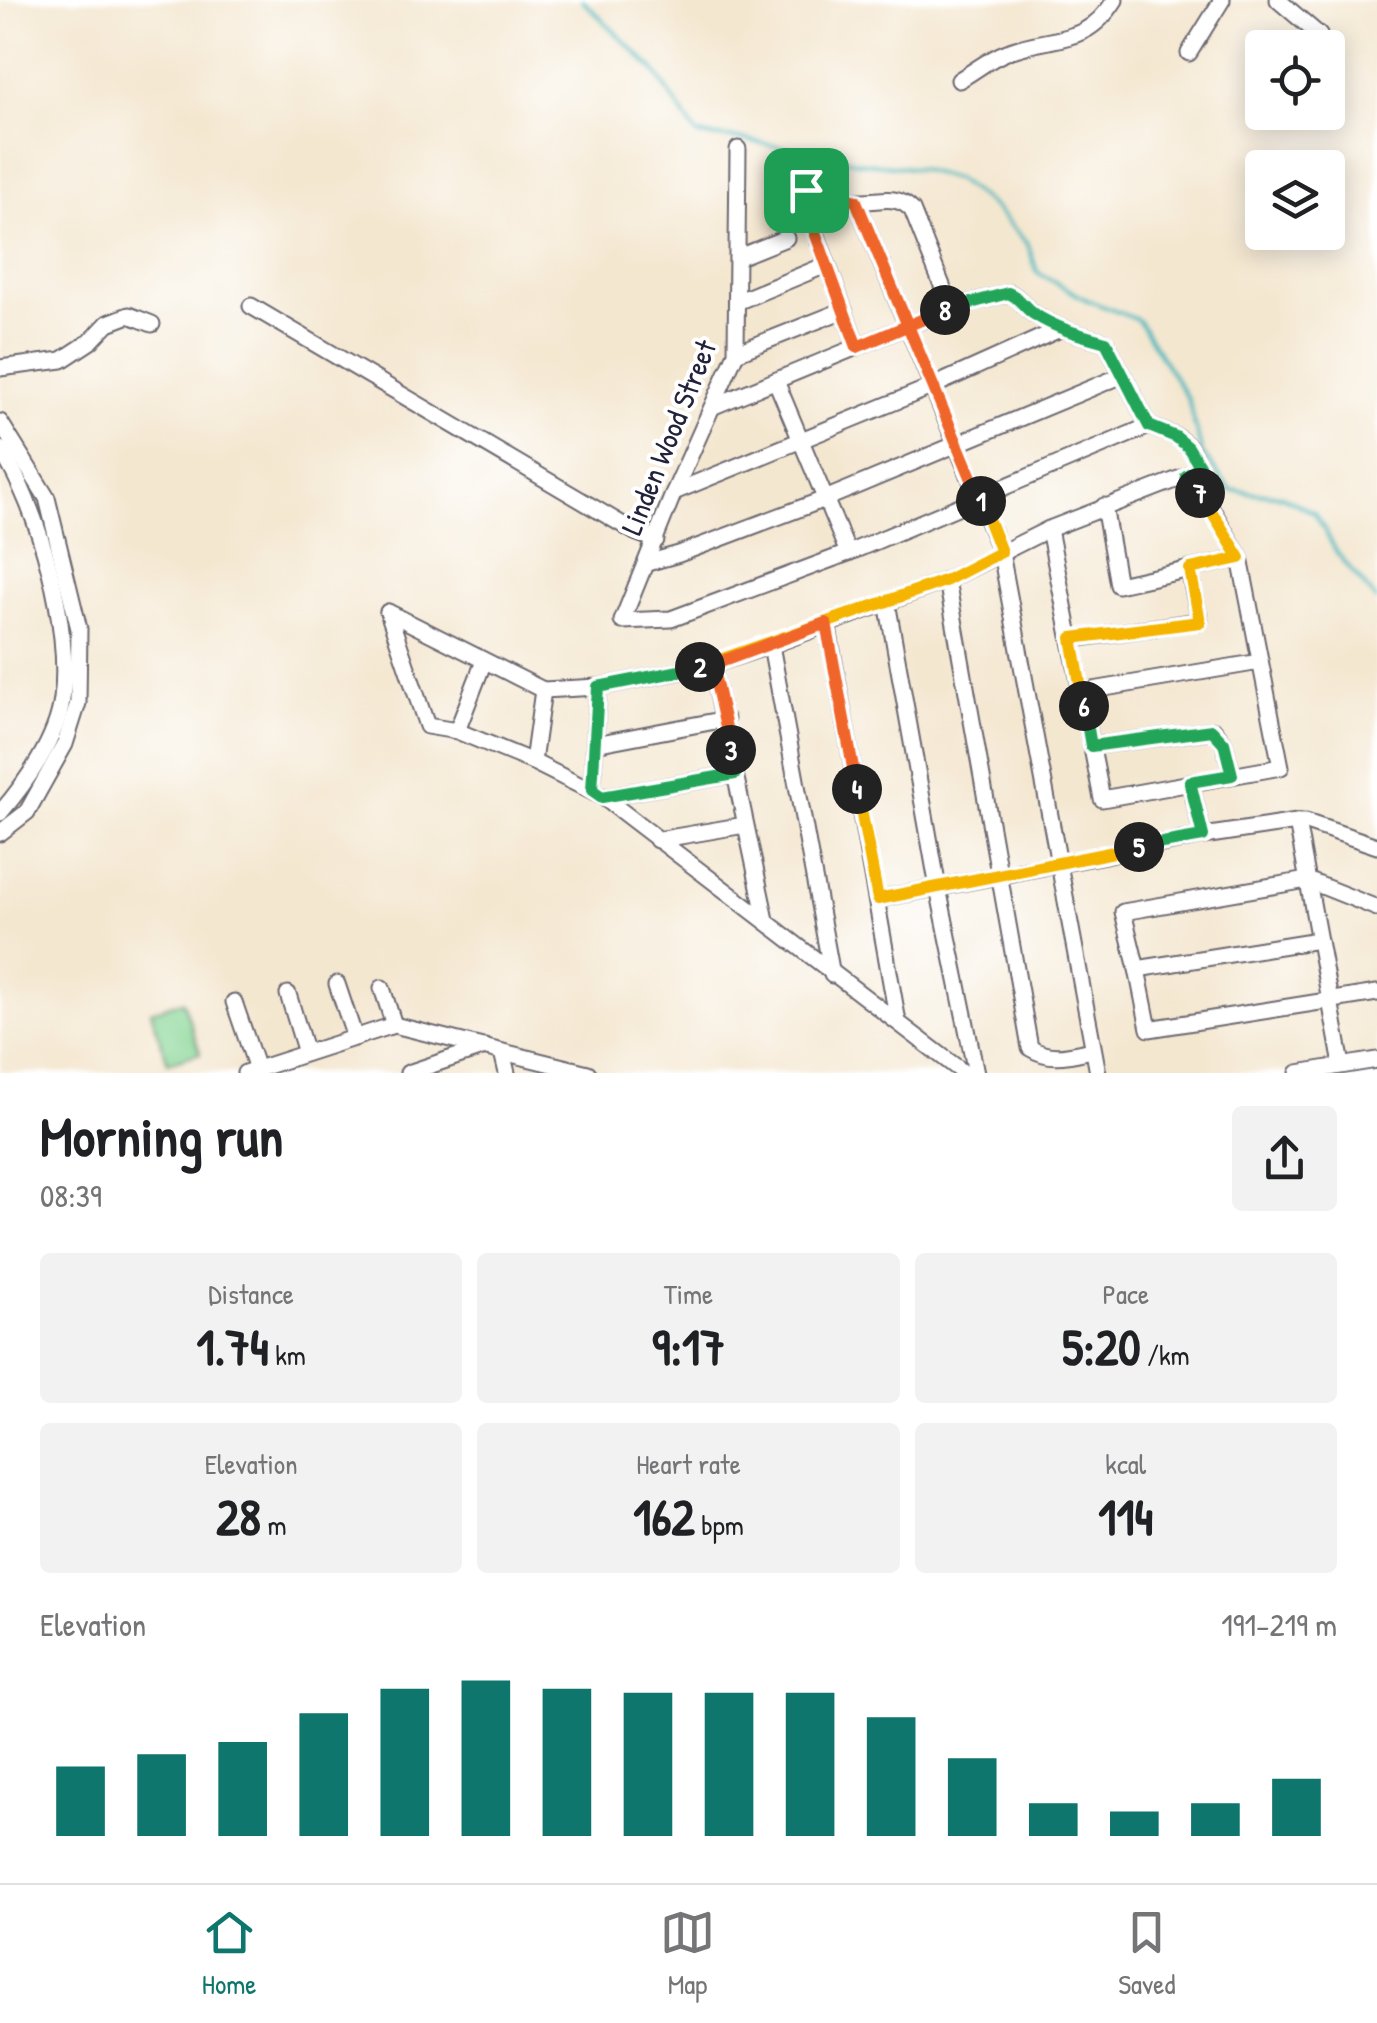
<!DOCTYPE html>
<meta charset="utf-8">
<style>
:root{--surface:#fff;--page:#f2f2f2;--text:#202124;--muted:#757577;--line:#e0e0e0;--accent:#0f766e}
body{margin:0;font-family:"Patrick Hand",sans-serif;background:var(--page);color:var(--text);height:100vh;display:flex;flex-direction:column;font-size:38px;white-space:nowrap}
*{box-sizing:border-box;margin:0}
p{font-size:32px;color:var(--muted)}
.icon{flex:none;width:55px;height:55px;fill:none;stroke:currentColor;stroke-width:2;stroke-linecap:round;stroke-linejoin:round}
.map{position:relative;height:1073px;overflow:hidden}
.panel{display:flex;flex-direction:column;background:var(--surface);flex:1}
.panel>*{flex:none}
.fabs{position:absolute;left:1245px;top:30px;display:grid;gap:20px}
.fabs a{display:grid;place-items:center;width:100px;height:100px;border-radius:10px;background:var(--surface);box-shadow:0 5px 25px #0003;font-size:50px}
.pin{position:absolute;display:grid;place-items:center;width:85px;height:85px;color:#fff;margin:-42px;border-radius:20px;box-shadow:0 5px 15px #0006}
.km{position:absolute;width:50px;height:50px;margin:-25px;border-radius:50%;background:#222;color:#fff;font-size:28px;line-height:50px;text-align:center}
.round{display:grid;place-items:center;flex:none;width:105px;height:105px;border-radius:10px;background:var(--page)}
.head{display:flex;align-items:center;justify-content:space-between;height:170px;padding:0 40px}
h1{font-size:55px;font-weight:700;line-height:75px}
.metrics{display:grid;grid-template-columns:repeat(3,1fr);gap:15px;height:170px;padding:10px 40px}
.metrics div{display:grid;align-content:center;border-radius:10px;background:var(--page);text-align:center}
.metrics b{font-size:50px;font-weight:700}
.metrics small{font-size:28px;font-weight:400}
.metrics p{font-size:28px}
.chart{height:280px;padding:20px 40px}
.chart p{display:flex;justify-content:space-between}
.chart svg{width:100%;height:180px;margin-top:10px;stroke:var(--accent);stroke-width:6}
.dock{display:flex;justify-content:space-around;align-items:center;height:140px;border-top:2px solid var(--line);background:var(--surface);font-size:28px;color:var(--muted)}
.dock a{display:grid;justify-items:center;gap:5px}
.dock .selected{color:var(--accent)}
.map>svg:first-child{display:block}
</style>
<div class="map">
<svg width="1377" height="1073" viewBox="0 0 1377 1073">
<rect width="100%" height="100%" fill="#fff"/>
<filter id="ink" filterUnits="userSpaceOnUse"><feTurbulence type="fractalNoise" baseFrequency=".01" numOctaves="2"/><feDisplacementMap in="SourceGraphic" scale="20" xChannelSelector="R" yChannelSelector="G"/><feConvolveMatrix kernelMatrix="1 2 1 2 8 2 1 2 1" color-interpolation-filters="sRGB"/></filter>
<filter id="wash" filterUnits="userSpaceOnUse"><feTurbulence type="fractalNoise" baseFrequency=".0048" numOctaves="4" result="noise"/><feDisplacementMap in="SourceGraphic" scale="40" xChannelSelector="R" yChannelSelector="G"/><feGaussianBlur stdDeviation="2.25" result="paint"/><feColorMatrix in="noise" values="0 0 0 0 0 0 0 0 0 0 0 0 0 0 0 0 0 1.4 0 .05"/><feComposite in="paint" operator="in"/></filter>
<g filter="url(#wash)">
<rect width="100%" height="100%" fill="#f4e7d0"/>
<polygon fill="#88d695" stroke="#557c68" stroke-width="2.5" points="183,1001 200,1053 168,1063 151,1011"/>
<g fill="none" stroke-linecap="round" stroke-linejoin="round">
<polyline stroke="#47b7be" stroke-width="4" points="582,0 655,71 697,135 740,139 857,162 920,169 957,180 992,206 1028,244 1037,272 1087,300 1138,320 1188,399 1202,453 1230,490 1282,496 1315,513 1337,553 1376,600"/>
</g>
</g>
<g filter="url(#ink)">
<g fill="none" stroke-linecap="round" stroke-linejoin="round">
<defs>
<g id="minor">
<polyline points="1278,0 1319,35"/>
<polyline points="1189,53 1222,0"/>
<path d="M959,80C975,71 990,58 1007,52C1053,34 1085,48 1115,0"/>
<polyline points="738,149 736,353 674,492 622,621 671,619 848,553 1149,426"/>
<polyline points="856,201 1001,553 1098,1073"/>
<polyline points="739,257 786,238"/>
<polyline points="739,301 826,265"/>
<polyline points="251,306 635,532 656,540"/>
<path d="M857,347L803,197L812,187C827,192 844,200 859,201C880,202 896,193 912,210L951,308"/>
<polyline points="736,353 844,310"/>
<polyline points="0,368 62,360 91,341 108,323 129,315 152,324"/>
<polyline points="776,381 848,553"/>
<polyline points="0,422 47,498 79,629 78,703 65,744 27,812 0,833"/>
<path d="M0,449C39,507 72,629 62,699C57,739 26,783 0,813"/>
<polyline points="674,492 931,387 1060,329"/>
<polyline points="1104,506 1118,585 1240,558"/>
<polyline points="1049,529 1102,799 1281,767 1240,558 1210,506 1186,476"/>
<polyline points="647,563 679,554 825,499 1123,375"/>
<path d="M947,580L1030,1048C1051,1061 1069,1055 1092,1050"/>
<polyline points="887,602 938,888 976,1073"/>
<path d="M388,612L543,690L598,687L712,665L771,645L947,580L1049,529L1186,476L1200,467L1189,447L1177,437L1149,426L1106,342C1081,335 1057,329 1034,314C1024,308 1020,297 1009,293L951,308L714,406"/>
<polyline points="388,612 427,726 457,731 533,762 603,797 964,1073"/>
<polyline points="827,623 898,1022"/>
<polyline points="1072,639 1200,621 1189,569"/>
<polyline points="771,645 832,975"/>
<polyline points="712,665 766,920"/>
<polyline points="1081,692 1260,662"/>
<polyline points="457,731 484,661"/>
<polyline points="595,744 726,719"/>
<polyline points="1091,746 1214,730 1224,743 1232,775"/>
<polyline points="533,762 543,690"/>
<polyline points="1190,782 1203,836"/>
<polyline points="592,791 598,687"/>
<polyline points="603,797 735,774"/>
<polyline points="1297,822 1342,1065"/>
<polyline points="657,840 745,825"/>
<polyline points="878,899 1203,836 1297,822 1306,822 1377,846"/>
<polyline points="1318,940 1137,969 1123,912 1307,880 1377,908"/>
<polyline points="1137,969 1149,1029 1377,993"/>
<polyline points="337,984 355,1038"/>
<polyline points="382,988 394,1025"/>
<polyline points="288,994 306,1053"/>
<polyline points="234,1002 257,1069"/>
<polyline points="502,1052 507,1073"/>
<polyline points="245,1073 394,1025 588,1073"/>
<polyline points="408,1073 485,1047"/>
<polyline points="1298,1073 1377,1060"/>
</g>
</defs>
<use href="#minor" stroke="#6c676f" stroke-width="19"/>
<use href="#minor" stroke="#fff" stroke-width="15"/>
</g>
</g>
<g fill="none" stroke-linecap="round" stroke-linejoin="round" filter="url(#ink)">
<defs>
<polyline id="split-1" points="806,190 812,187 856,201 981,501"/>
<polyline id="split-2" points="700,667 947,580 1001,552 981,501"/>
<polyline id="split-3" points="700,667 598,687 592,790 602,797 735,774 731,750"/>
<polyline id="split-4" points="731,750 712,665 826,623 857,789"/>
<polyline id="split-5" points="857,789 878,899 1139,847"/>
<polyline id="split-6" points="1084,706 1091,746 1212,730 1224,743 1232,775 1190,782 1203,836 1139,847"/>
<polyline id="split-7" points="1084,706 1072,638 1200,622 1190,569 1240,558 1200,493"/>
<path id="split-8" d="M945,310L1008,293C1020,297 1024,308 1034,314C1057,329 1081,335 1106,342L1149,426L1176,437L1188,447L1200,467L1186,476L1200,493"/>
<polyline id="split-9" points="806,190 802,197 857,347 945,310"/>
</defs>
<use href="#split-1" stroke="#fff" stroke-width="20"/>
<use href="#split-2" stroke="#fff" stroke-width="20"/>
<use href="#split-3" stroke="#fff" stroke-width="20"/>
<use href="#split-4" stroke="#fff" stroke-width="20"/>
<use href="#split-5" stroke="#fff" stroke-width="20"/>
<use href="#split-6" stroke="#fff" stroke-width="20"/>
<use href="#split-7" stroke="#fff" stroke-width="20"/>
<use href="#split-8" stroke="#fff" stroke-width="20"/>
<use href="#split-9" stroke="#fff" stroke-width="20"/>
<use href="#split-1" stroke="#f0652b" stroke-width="12"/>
<use href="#split-2" stroke="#f5b400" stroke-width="12"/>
<use href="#split-3" stroke="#22a559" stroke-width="12"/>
<use href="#split-4" stroke="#f0652b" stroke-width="12"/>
<use href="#split-5" stroke="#f5b400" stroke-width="12"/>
<use href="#split-6" stroke="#22a559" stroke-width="12"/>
<use href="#split-7" stroke="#f5b400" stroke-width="12"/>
<use href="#split-8" stroke="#22a559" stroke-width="12"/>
<use href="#split-9" stroke="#f0652b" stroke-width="12"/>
</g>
<g text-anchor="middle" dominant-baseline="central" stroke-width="8" stroke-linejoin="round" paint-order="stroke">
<g font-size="30" fill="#22223b" stroke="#fff">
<text transform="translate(668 437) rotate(-68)">Linden Wood Street</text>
</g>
</g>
</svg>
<div class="fabs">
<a><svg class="icon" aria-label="locate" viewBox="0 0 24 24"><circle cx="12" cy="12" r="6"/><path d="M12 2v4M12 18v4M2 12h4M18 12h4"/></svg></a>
<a><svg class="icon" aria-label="layers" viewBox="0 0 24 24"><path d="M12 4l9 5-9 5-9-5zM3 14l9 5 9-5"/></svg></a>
</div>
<div class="pin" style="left:806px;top:190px;background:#1e9e55"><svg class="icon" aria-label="arrive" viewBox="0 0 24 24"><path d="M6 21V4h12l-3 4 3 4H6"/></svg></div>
<b class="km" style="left:981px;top:501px">1</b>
<b class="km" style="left:700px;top:667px">2</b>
<b class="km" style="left:731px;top:750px">3</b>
<b class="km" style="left:857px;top:789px">4</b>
<b class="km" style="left:1139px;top:847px">5</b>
<b class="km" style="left:1084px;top:706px">6</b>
<b class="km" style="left:1200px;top:493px">7</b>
<b class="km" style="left:945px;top:310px">8</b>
</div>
<section class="panel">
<div class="head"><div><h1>Morning run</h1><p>08:39</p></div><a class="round"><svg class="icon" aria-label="share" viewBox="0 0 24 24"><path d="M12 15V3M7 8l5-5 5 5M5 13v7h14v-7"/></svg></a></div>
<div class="metrics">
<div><p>Distance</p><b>1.74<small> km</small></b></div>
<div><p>Time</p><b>9:17</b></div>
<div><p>Pace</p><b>5:20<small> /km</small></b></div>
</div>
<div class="metrics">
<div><p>Elevation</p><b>28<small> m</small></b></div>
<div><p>Heart rate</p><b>162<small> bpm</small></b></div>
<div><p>kcal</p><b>114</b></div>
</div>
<div class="chart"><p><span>Elevation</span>191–219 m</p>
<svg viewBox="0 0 160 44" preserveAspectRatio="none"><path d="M5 44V27M15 44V24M25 44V21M35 44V14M45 44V8M55 44V6M65 44V8M75 44V9M85 44V9M95 44V9M105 44V15M115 44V25M125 44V36M135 44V38M145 44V36M155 44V30"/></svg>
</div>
</section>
<nav class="dock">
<a class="selected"><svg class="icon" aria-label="home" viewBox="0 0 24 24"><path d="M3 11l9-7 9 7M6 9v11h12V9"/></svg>Home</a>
<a><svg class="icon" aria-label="map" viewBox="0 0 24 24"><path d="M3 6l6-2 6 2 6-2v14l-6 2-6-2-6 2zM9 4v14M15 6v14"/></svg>Map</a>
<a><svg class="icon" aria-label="saved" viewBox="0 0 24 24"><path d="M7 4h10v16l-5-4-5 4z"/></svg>Saved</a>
</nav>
